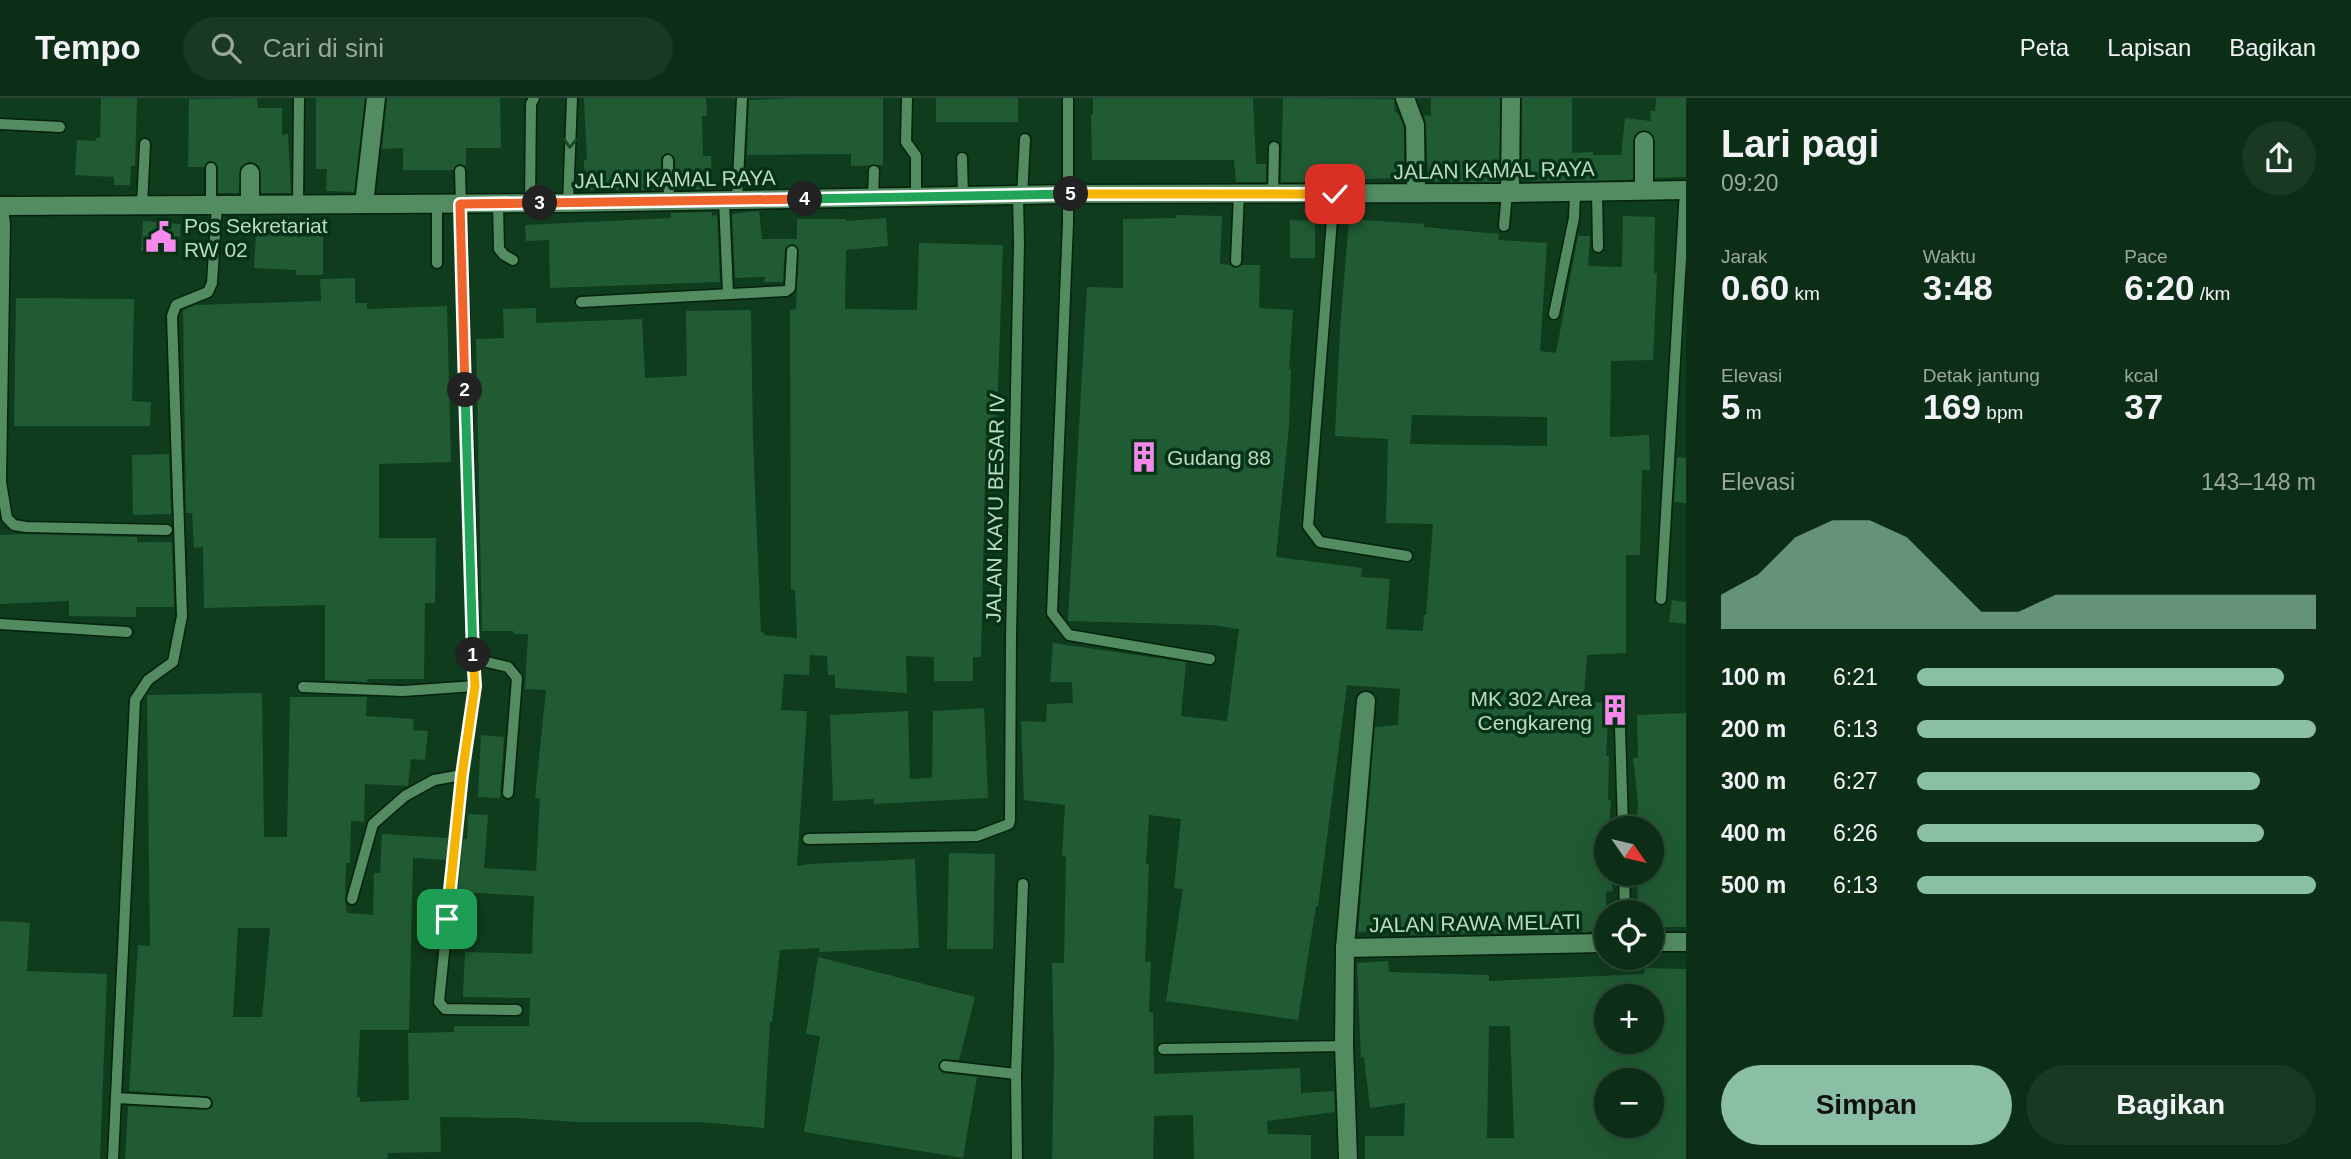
<!DOCTYPE html>
<html lang="id">
<meta charset="utf-8">
<style>
:root{--surface:#0c2d16;--page:#1a3923;--text:#f1f3f6;--muted:#9aa8a1;--line:#2c4935;--accent:#8abfa5}
body{margin:0;font-family:Arial,sans-serif;background:var(--page);color:var(--text);height:100vh;display:flex;flex-direction:column;font-size:26px;white-space:nowrap}
*{box-sizing:border-box;margin:0}
p{font-size:23px;color:var(--muted)}
.icon{flex:none;width:38px;height:38px;fill:none;stroke:currentColor;stroke-width:2;stroke-linecap:round;stroke-linejoin:round}
.map{position:relative;flex:1;overflow:hidden}
.details{display:flex;flex-direction:column;background:var(--surface);width:665px}
.details>*{flex:none}
.needle{width:46px;rotate:124deg}
.controls{position:absolute;left:1594px;top:718px;display:grid;gap:14px}
.controls a{display:grid;place-items:center;width:70px;height:70px;border-radius:50%;background:var(--surface);box-shadow:0 7px 28px #0002,0 0 0 2px var(--line);font-size:35px}
.pin{position:absolute;display:grid;place-items:center;width:60px;height:60px;color:#fff;margin:-30px;border-radius:14px;box-shadow:0 4px 10px #0006}
.km{position:absolute;width:35px;height:35px;margin:-18px;border-radius:50%;background:#222;color:#fff;font-size:19px;line-height:35px;text-align:center}
.round{display:grid;place-items:center;flex:none;width:74px;height:74px;border-radius:37px;background:var(--page)}
.head{display:flex;align-items:center;justify-content:space-between;height:119px;padding:0 35px}
h1{font-size:38px;font-weight:800;line-height:52px}
.figures{display:grid;grid-template-columns:repeat(3,1fr);gap:10px;height:119px;padding:7px 35px}
.figures div{display:grid;align-content:center}
.figures b{font-size:35px;font-weight:800}
.figures small{font-size:19px;font-weight:400}
.figures p{font-size:19px}
.chart{height:196px;padding:14px 35px}
.chart p{display:flex;justify-content:space-between}
.chart svg{width:100%;height:126px;margin-top:7px;fill:var(--accent);opacity:.7}
.cta{display:flex;gap:14px;margin-top:auto;padding:14px 35px}
.cta a{flex:1;height:80px;border-radius:42px;background:var(--accent);color:#111;font-size:28px;font-weight:800;line-height:80px;text-align:center}
.cta a+a{background:var(--page);color:var(--text)}
ul{padding:0 35px;list-style:none;font-size:23px}
li{display:grid;grid-template-columns:112px 84px 1fr;align-items:center;height:52px}
li i{height:18px;border-radius:9px;background:var(--accent)}
header{display:flex;align-items:center;gap:42px;box-sizing:border-box;height:98px;padding:0 35px;background:var(--surface);border-bottom:2px solid var(--line)}
header strong{font-size:33px}
nav{display:flex;gap:38px;margin-inline-start:auto;font-size:24px}
.search{width:490px;height:63px;background:var(--page);display:flex;align-items:center;gap:18px;box-sizing:border-box;padding:0 24px;border-radius:38px;color:var(--muted);font-size:26px}
main{display:flex;flex:1;min-height:0}
.map>svg:first-child{display:block}
</style>
<header>
<strong>Tempo</strong>
<div class="search"><svg class="icon" aria-label="search" viewBox="0 0 24 24"><circle cx="10" cy="10" r="6"/><path d="M15 15l6 6"/></svg>Cari di sini</div>
<nav><a>Peta</a><a>Lapisan</a><a>Bagikan</a></nav>
</header>
<main>
<div class="map">
<svg width="1686" height="1061" viewBox="0 0 1686 1061">
<rect width="100%" height="100%" fill="#103c1e"/>
<g fill="#205b33" fill-rule="evenodd">
<polygon points="101,0 137,0 135,68 131,68 130,87 114,87 114,79 75,77 77,42 96,43 96,40 100,40"/>
<polygon points="257,0 258,10 282,10 282,37 288,36 291,95 261,95 260,70 255,65 249,64 240,70 239,95 218,95 218,70 215,64 208,63 204,69 188,69 189,1"/>
<polygon points="316,0 365,0 354,94 326,93 327,71 316,71"/>
<polygon points="387,0 500,0 501,50 466,50 466,68 459,66 453,72 403,72 403,50 382,51"/>
<polygon points="584,0 706,0 707,18 702,18 703,58 711,58 712,91 676,92 675,61 668,55 664,56 661,61 661,92 585,92 584,62 587,62"/>
<polygon points="795,0 883,0 883,67 851,68 851,56 747,57 749,2"/>
<rect x="936" y="0" width="82" height="24"/>
<polygon points="1093,0 1253,0 1256,66 1266,66 1266,84 1236,84 1234,62 1092,62 1091,17 1093,17"/>
<polygon points="1283,0 1394,1 1395,14 1398,15 1404,29 1404,80 1363,81 1363,84 1281,84"/>
<polygon points="1431,0 1500,0 1499,84 1428,84 1426,27 1424,17 1431,18"/>
<polygon points="1522,0 1572,0 1572,55 1593,54 1593,57 1621,57 1625,20 1651,23 1650,13 1655,13 1656,0 1686,0 1686,79 1655,80 1655,42 1650,34 1643,32 1635,37 1633,42 1633,80 1630,82 1522,83"/>
<path d="M759,113L762,141H797V121H846V123L886,120L888,148L846,152L845,211L917,212L919,145L1003,147L996,344L986,343L981,559H973V583H934V559L906,558L907,595L835,590V577H828L827,558L810,557L809,577L784,576L781,612L807,613L797,768L810,766L915,761L919,850L819,854L820,850L780,852L772,924H770L764,1030L700,1024H577L518,1020L440,1019L441,1054L387,1055L388,1061H125L128,1008L206,1012L212,1010L213,1005L211,999L206,998L129,993L138,847L150,848L147,597L262,595L264,739H287L290,599H367L366,618L414,621L413,632L428,633L425,662L411,661L408,688L365,686L364,724L351,723L350,765H346L345,802L347,815L373,817L374,775H380L382,736L448,740L446,762L413,760L409,932H360L357,999H360V1004L409,1002L408,935L454,934V928H529L530,900L463,899L465,854L532,856L534,798L458,794L463,741H467L468,716L488,717L484,770L536,773L540,700H535L546,592L525,591L528,536H514L513,533H482L476,241L504,240L503,211L536,210V225L642,221L645,280L687,278L686,213L751,212L753,343L761,534L764,535V537L797,540L795,492H791L790,212L796,211L799,153L793,146L785,150L783,184H764L765,179L735,180L732,116ZM238,830H270L262,919H233Z"/>
<polygon points="712,114 712,118 717,117 720,184 550,190 549,142 526,143 525,127 671,120 671,115"/>
<path d="M1176,117L1222,118L1220,166L1230,167L1236,170L1242,167H1260L1259,210L1293,212L1289,271H1291L1289,327L1276,459L1362,470L1361,479L1390,481L1386,531L1423,533L1424,517H1426L1433,426L1386,425L1388,341L1335,338L1340,231L1349,121L1424,126V129L1499,136L1498,142L1547,145L1540,253L1556,255L1578,138H1590L1588,168L1622,169L1623,118L1655,119L1654,175H1657L1653,262L1611,263L1610,339L1649,337L1650,372H1642L1640,457H1626V555L1587,557L1584,597L1593,598L1592,604L1609,605L1606,658H1609L1608,702H1611L1609,730H1606V775H1611L1613,793L1606,794V830L1586,834L1406,837V831L1358,834L1375,629L1398,627L1400,591L1347,587L1318,808H1316L1298,922L1166,903L1183,791L1174,790L1181,721L1149,717L1146,766H1149L1145,864H1151L1149,914L1153,915L1154,976L1300,970L1301,995L1334,993L1335,1014L1267,1023L1268,1036L1311,1037V1061H1194L1193,1017L1154,1018L1153,1061H1052L1054,958L1052,865H1064L1066,759L1062,758L1065,707L1024,702L1021,623L1046,624L1047,606L1073,605L1072,584H1050L1053,545L1186,564L1181,618L1227,623L1234,568L1239,531L1212,527L1068,523L1087,189L1123,190V121L1176,120ZM1412,317L1547,319V348L1410,346Z"/>
<polygon points="257,120 283,122 283,127 323,127 323,177 296,177 296,172 254,170"/>
<polygon points="1290,122 1315,123 1315,160 1290,160"/>
<polygon points="143,123 181,126 178,155 141,153"/>
<polygon points="355,180 355,205 367,205 367,211 447,208 451,364 379,366 379,440 436,440 435,505 425,505 424,581 367,581 367,584 325,582 325,507 204,510 203,449 194,450 192,415 186,415 183,212 195,207 321,203 320,181"/>
<polygon points="16,200 134,201 132,303 151,304 150,328 14,328"/>
<polygon points="169,356 171,416 133,417 132,357"/>
<polygon points="1677,359 1686,360 1686,405 1674,404"/>
<polygon points="23,436 137,439 137,444 172,444 174,509 136,509 136,519 69,518 69,503 0,506 0,437"/>
<polygon points="1672,502 1686,504 1686,526 1669,524"/>
<polygon points="984,610 988,700 874,706 874,701 833,703 830,617 908,613 910,681 932,680 933,613"/>
<polygon points="1686,615 1686,829 1652,829 1652,814 1638,814 1637,775 1652,775 1652,730 1637,730 1638,703 1633,660 1638,660 1637,617"/>
<polygon points="481,637 504,639 500,700 478,699"/>
<polygon points="949,755 995,756 993,851 947,851"/>
<polygon points="0,823 30,825 27,873 107,876 100,1061 0,1061"/>
<polygon points="818,859 975,899 959,962 943,961 938,968 943,975 977,979 963,1060 804,1034 820,938 806,936"/>
<path d="M1388,863L1389,874L1489,877V883L1644,876L1645,870L1686,871V1061H1365V1038H1404L1405,1005L1370,1010L1364,959H1361L1357,865ZM1606,898H1652V943H1606ZM1489,928H1510L1514,1040H1487ZM1606,982H1652V1027H1606Z"/>
</g>
<g fill="none" stroke-linecap="round" stroke-linejoin="round">
<defs>
<g id="lane">
<polyline points="907,0 906,44 916,58 916,100"/>
<polyline points="1068,0 1068,125 1052,515 1069,537 1210,561"/>
<polyline points="0,26 60,29"/>
<polyline points="962,60 963,99"/>
<polyline points="668,62 669,103"/>
<polyline points="211,70 211,107"/>
<polyline points="460,73 475,588 462,677 439,904 445,911 517,912"/>
<polyline points="1597,93 1598,149"/>
<polyline points="1273,96 1274,49"/>
<polyline points="1334,96 1308,428 1320,444 1407,458"/>
<polyline points="1022,98 1025,41"/>
<polyline points="873,100 874,73"/>
<polyline points="724,102 728,195"/>
<polyline points="737,102 742,0"/>
<polyline points="498,105 499,151 504,157 513,162"/>
<polyline points="568,105 572,0"/>
<polyline points="298,106 299,0"/>
<polyline points="530,106 531,6 534,0"/>
<polyline points="142,107 145,46"/>
<polyline points="3,108 5,126 1,384 7,420 14,427 26,429 167,432"/>
<polyline points="1504,128 1507,95"/>
<polyline points="1236,163 1239,96"/>
<polyline points="437,165 437,105"/>
<polyline points="581,204 786,193 790,190 792,153"/>
<polyline points="1554,216 1574,120 1575,94"/>
<polyline points="1661,501 1685,92"/>
<polyline points="0,526 127,534"/>
<polyline points="474,561 508,569 517,580 508,695"/>
<polyline points="303,589 403,593 475,588"/>
<polyline points="1620,629 1623,730"/>
<polyline points="808,741 977,738 1009,726 1010,722 1011,539 1019,145 1018,98"/>
<polyline points="1624,775 1625,814"/>
<polyline points="352,801 373,726 405,698 434,682 462,677"/>
<polyline points="1163,951 1344,948"/>
<polyline points="945,968 1016,976"/>
<polyline points="117,1000 206,1005"/>
<polyline points="113,1061 135,602 148,582 173,564 182,518 172,218 176,207 208,194 212,185 217,107"/>
<polyline points="1017,1061 1016,976 1023,786"/>
</g>
<g id="street">
<polyline points="1405,0 1415,27 1416,95"/>
<polyline points="250,75 250,106"/>
<polyline points="1644,92 1644,43"/>
<polyline points="1510,95 1511,0"/>
<polyline points="364,106 376,0"/>
<polyline points="1652,844 1686,844"/>
<polyline points="1345,850 1606,845"/>
<polyline points="1348,1061 1344,948 1345,850 1366,603"/>
</g>
<polyline id="secondary" points="0,108 568,105 1067,96 1507,95 1686,92"/>
</defs>
<use href="#lane" stroke="#03210c" stroke-width="13"/>
<use href="#street" stroke="#03210c" stroke-width="21"/>
<use href="#secondary" stroke="#03210c" stroke-width="21"/>
<use href="#lane" stroke="#538c61" stroke-width="10"/>
<use href="#street" stroke="#538c61" stroke-width="18"/>
<use href="#secondary" stroke="#538c61" stroke-width="18"/>
</g>
<defs><path id="oneway-chevron" d="M-2-3.5L2.5 0L-2 3.5" fill="none" stroke-width="1.6" stroke-linecap="round" stroke-linejoin="round" transform="scale(1.75)"/></defs>
<use stroke="#174828" href="#oneway-chevron" transform="translate(570 45) rotate(92)"/>
<g fill="none" stroke-linecap="round" stroke-linejoin="round">
<defs>
<polyline id="split-1" points="447,821 462,677 475,588 473,557"/>
<polyline id="split-2" points="465,292 473,557"/>
<polyline id="split-3" points="465,292 460,106 540,105"/>
<polyline id="split-4" points="540,105 805,101"/>
<polyline id="split-5" points="805,101 1071,96"/>
<polyline id="split-6" points="1071,96 1335,96"/>
</defs>
<use href="#split-1" stroke="#fff" stroke-width="14"/>
<use href="#split-2" stroke="#fff" stroke-width="14"/>
<use href="#split-3" stroke="#fff" stroke-width="14"/>
<use href="#split-4" stroke="#fff" stroke-width="14"/>
<use href="#split-5" stroke="#fff" stroke-width="14"/>
<use href="#split-6" stroke="#fff" stroke-width="14"/>
<use href="#split-1" stroke="#f5b400" stroke-width="9"/>
<use href="#split-2" stroke="#22a559" stroke-width="9"/>
<use href="#split-3" stroke="#f0652b" stroke-width="9"/>
<use href="#split-4" stroke="#f0652b" stroke-width="9"/>
<use href="#split-5" stroke="#22a559" stroke-width="9"/>
<use href="#split-6" stroke="#f5b400" stroke-width="9"/>
</g>
<defs>
<symbol id="civic-bare" viewBox="-9 -9 18 18"><path d="M-.6-6.5H3V-4.5H.6V-3L4-1V1h2V6H-6V1h2V-1L-.6-3ZM-1.2 2.5V6h2.4V2.5Z" fill="#f788ec" stroke="#033215" stroke-width="2.5" paint-order="stroke"/></symbol>
<symbol id="building-bare" viewBox="-9 -9 18 18"><path d="M-4-6H4V6H1V3H-1V6H-4ZM-2.5-4.3h1.7v1.8h-1.7ZM.8-4.3h1.7v1.8H.8ZM-2.5-1h1.7V.8h-1.7ZM.8-1h1.7V.8H.8Z" fill="#f788ec" stroke="#033215" stroke-width="2.5" paint-order="stroke"/></symbol>
</defs>
<g fill-rule="evenodd">
<use href="#civic-bare" x="139" y="117" width="44" height="44"/>
<use href="#building-bare" x="1122" y="337" width="44" height="44"/>
<use href="#building-bare" x="1593" y="590" width="44" height="44"/>
</g>
<g text-anchor="middle" dominant-baseline="central" stroke-width="7" stroke-linejoin="round" paint-order="stroke">
<g font-size="21" fill="#bddac3" stroke="#033215">
<text transform="translate(1494 72) rotate(-1)">JALAN KAMAL RAYA</text>
<text transform="translate(675 81) rotate(-1)">JALAN KAMAL RAYA</text>
<text transform="translate(995 410) rotate(-89)">JALAN KAYU BESAR IV</text>
<text transform="translate(1475 825) rotate(-1)">JALAN RAWA MELATI</text>
</g>
<g font-size="21" fill="#bddac3" stroke="#033215" text-anchor="start">
<text x="184" y="127">Pos Sekretariat<tspan x="184" dy="24">RW 02</tspan></text>
<text x="1167" y="359">Gudang 88</text>
<text x="1592" y="600" text-anchor="end">MK 302 Area<tspan x="1592" dy="24">Cengkareng</tspan></text>
</g>
</g>
</svg>
<div class="controls">
<a><svg class="needle" viewBox="-14 -14 28 28"><path d="M0-13l5 13h-10z" fill="#e53935"/><path d="M0 13l5-13h-10z" fill="#9aa8a1"/></svg></a>
<a><svg class="icon" aria-label="locate" viewBox="0 0 24 24"><circle cx="12" cy="12" r="6"/><path d="M12 2v4M12 18v4M2 12h4M18 12h4"/></svg></a>
<a>+</a>
<a>−</a>
</div>
<div class="pin" style="left:447px;top:821px;background:#1e9e55"><svg class="icon" aria-label="arrive" viewBox="0 0 24 24"><path d="M6 21V4h12l-3 4 3 4H6"/></svg></div>
<div class="pin" style="left:1335px;top:96px;background:#d93025"><svg class="icon" aria-label="check" viewBox="0 0 24 24"><path d="M5 12l5 5 9-10"/></svg></div>
<b class="km" style="left:473px;top:557px">1</b>
<b class="km" style="left:465px;top:292px">2</b>
<b class="km" style="left:540px;top:105px">3</b>
<b class="km" style="left:805px;top:101px">4</b>
<b class="km" style="left:1071px;top:96px">5</b>
</div>
<section class="details">
<div class="head"><div><h1>Lari pagi</h1><p>09:20</p></div><a class="round"><svg class="icon" aria-label="share" viewBox="0 0 24 24"><path d="M12 15V3M7 8l5-5 5 5M5 13v7h14v-7"/></svg></a></div>
<div class="figures">
<div><p>Jarak</p><b>0.60<small> km</small></b></div>
<div><p>Waktu</p><b>3:48</b></div>
<div><p>Pace</p><b>6:20<small> /km</small></b></div>
</div>
<div class="figures">
<div><p>Elevasi</p><b>5<small> m</small></b></div>
<div><p>Detak jantung</p><b>169<small> bpm</small></b></div>
<div><p>kcal</p><b>37</b></div>
</div>
<div class="chart"><p><span>Elevasi</span>143–148 m</p>
<svg viewBox="0 0 160 44" preserveAspectRatio="none"><path d="M0 44V32L10 25L20 12L30 6L40 6L50 12L60 25L70 38L80 38L90 32L100 32L110 32L120 32L130 32L140 32L150 32L160 32V44z"/></svg>
</div>
<ul>
<li><b>100 m</b>6:21<i style="width:92%"></i></li>
<li><b>200 m</b>6:13<i style="width:100%"></i></li>
<li><b>300 m</b>6:27<i style="width:86%"></i></li>
<li><b>400 m</b>6:26<i style="width:87%"></i></li>
<li><b>500 m</b>6:13<i style="width:100%"></i></li>
</ul>
<div class="cta"><a>Simpan</a><a>Bagikan</a></div>
</section>
</main>
